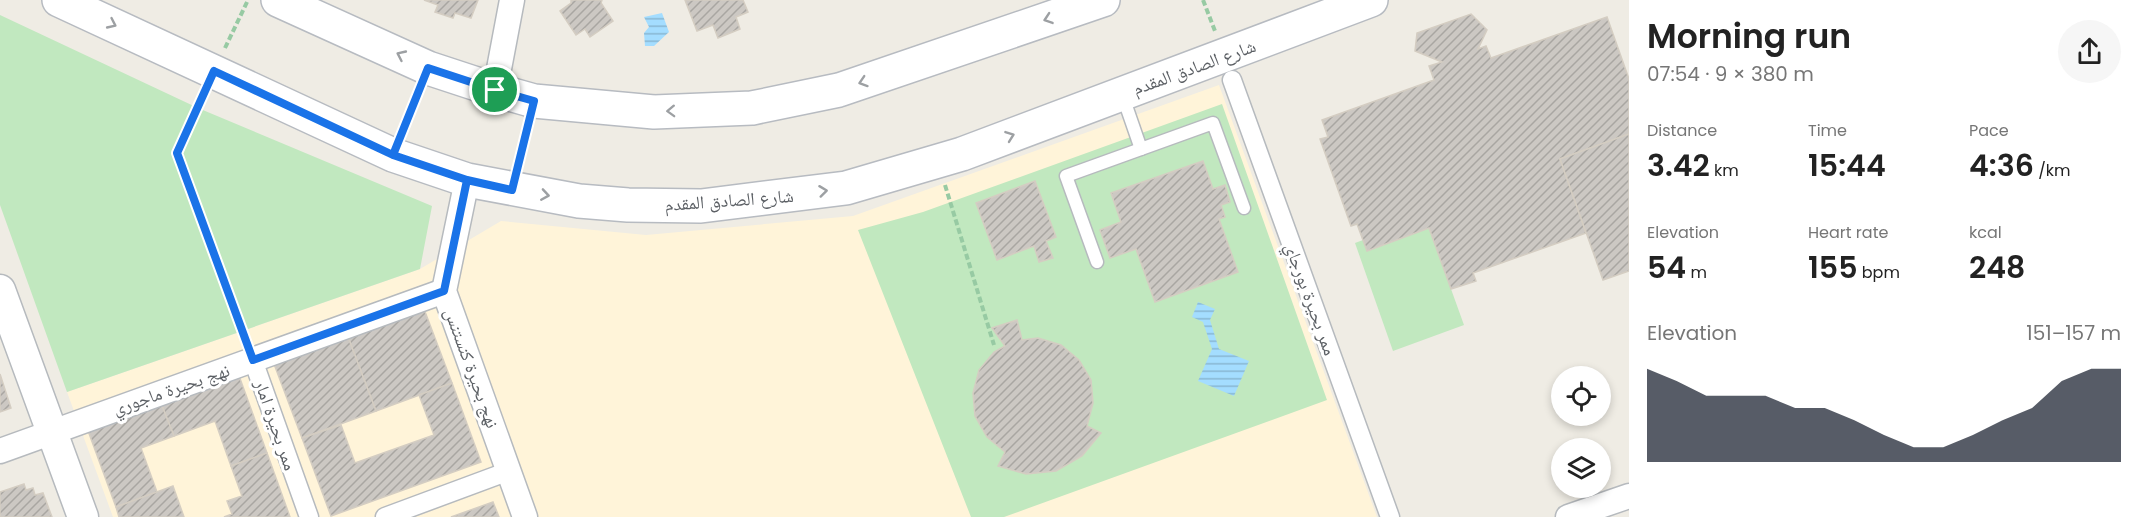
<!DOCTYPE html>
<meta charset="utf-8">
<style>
:root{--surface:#fff;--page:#f6f6f6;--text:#222;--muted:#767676;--accent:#111827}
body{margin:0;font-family:Poppins,"Noto Naskh Arabic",sans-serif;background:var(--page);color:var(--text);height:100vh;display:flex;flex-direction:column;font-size:22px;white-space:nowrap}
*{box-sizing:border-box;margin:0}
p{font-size:20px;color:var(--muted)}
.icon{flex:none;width:33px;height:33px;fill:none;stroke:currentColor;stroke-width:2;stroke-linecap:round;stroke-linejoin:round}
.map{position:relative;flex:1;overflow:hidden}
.drawer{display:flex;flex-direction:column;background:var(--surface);width:510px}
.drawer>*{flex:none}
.buttons{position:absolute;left:1551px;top:366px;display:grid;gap:12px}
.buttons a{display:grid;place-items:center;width:60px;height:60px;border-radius:50%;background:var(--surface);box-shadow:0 3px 9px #0003;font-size:30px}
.pin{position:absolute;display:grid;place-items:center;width:51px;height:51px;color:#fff;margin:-26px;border:3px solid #fff;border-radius:50%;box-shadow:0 2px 6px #0007}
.round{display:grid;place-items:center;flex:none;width:63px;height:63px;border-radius:32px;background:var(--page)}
.overview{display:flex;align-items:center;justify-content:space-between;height:102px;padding:0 18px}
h1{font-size:33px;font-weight:600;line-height:45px}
.stats{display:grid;grid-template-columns:repeat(3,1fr);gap:9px;height:102px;padding:6px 18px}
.stats div{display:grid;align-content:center}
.stats b{font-size:30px;font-weight:600}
.stats small{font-size:16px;font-weight:400}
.stats p{font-size:16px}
.chart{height:168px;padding:12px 18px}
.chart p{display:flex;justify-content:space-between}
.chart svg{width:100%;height:108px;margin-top:6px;fill:var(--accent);opacity:.7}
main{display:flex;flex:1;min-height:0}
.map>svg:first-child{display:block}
</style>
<main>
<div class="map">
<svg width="1629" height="517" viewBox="0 0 1629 517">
<defs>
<pattern id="water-rules" width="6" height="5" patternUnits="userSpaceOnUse" patternTransform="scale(1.5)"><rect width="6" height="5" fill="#a4ddff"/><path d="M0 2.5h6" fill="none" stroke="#89b7d2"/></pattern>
<pattern id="building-hatch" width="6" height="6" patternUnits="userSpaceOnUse" patternTransform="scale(1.5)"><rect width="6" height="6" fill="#ccc8c3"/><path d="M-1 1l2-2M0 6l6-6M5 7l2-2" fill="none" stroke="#a9a6a2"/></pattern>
</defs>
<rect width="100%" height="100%" fill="#efece4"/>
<polygon fill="#fff4d9" points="1219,85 1377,517 113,517 67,392 420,269 501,221 646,235 853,216"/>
<g fill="#c1e8bf">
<polygon points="0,15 198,108 432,206 420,269 67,392 0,205"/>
<polygon points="1222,104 1327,400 1004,517 971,517 858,230 923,212"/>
<polygon points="1429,228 1464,325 1393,351 1355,243 1363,240 1368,251"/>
</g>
<g fill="url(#water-rules)">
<polygon points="662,13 669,32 654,46 645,46 644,33 649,27 644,17"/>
<polygon points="1198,302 1215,309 1210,320 1219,349 1249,361 1234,396 1198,381 1212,349 1203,322 1192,317"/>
</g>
<g fill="url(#building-hatch)" stroke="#d4cdc2" stroke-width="1.5">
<polygon points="424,0 478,0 471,18 455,13 453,18 435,12 438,5"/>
<polygon points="571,0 602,0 601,3 613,21 590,37 585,29 576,35 560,11 571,3"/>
<polygon points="685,0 743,0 748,12 736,17 740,29 718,38 713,25 697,31"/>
<polygon points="1471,14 1487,30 1478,49 1486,46 1491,58 1607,17 1629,79 1629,134 1560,159 1586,233 1473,273 1476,281 1451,289 1429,228 1367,251 1357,224 1351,226 1320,139 1328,137 1322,120 1434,80 1429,66 1442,62 1415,51 1417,33"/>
<polygon points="1629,134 1629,271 1603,280 1560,159"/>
<polygon points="1203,161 1213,189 1225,185 1230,202 1221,205 1225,217 1219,219 1238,272 1155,302 1136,249 1110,258 1100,230 1121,222 1111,193"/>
<polygon points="1035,181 1056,237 1046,241 1053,258 1039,262 1034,246 997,260 976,203"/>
<polygon points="424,309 452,383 376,411 348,337"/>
<polygon points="1017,320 1022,340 1038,338 1061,345 1079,360 1091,380 1093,403 1087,426 1101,433 1082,456 1056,471 1026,474 998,466 1005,452 987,437 975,416 973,393 979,370 994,352 1005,346 992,328"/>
<polygon points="348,337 376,411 302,438 274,364"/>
<polygon points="238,373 267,453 231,466 215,421 174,436 160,401"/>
<polygon points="0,374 11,408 0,412"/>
<polygon points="452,383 481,462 331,516 302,438 341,425 355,463 434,435 419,395"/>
<polygon points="160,401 174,436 141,448 157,492 116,507 87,428"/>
<polygon points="267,453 290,517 224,517 232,514 227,501 242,496 231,466"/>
<polygon points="24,484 26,490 33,488 35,495 43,493 52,517 0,517 0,492"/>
<polygon points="173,486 184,517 119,517 116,507"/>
<polygon points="493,502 499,517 451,517"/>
</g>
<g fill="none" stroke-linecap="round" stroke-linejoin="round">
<defs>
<g id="service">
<polyline points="1122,94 1141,149"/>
<polyline points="1097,262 1066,176 1213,123 1244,208"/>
</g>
<g id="pedestrian">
<polyline points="1232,80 1390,517"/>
<polyline points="253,360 309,517"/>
<polyline points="385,517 509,471"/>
</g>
<g id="minor">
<polyline points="495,90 512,0"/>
<polyline points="467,180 444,291 525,517"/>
<polyline points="0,451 444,291"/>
<polyline points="1568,517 1629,496"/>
</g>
<polyline id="tertiary" points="0,290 83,517"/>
<g id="secondary">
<polyline points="59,0 393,155 467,180 579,201 628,205 701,206 846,188 962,154 1371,0"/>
<polyline points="278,0 428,68 495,90 534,101 654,112 752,108 839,90 1103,0"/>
</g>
</defs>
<use href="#service" stroke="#b6babe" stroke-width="15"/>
<use href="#pedestrian" stroke="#b6babe" stroke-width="21"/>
<use href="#minor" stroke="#b6babe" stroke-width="27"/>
<use href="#tertiary" stroke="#b6babe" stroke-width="33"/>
<use href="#secondary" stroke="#b7bbc1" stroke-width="36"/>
<g stroke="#97caa3" stroke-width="4" stroke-dasharray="6 3" stroke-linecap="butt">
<polyline points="1203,0 1215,31"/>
<polyline points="225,48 248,0"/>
<polyline points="203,95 177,153 245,340"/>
<polyline points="403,129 419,92"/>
<polyline points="520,162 527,128"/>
<polyline points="945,185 994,345"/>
</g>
<use href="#service" stroke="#fff" stroke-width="12"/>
<use href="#pedestrian" stroke="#fff" stroke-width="18"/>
<use href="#minor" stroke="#fff" stroke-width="24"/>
<use href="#tertiary" stroke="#fff" stroke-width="30"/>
<use href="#secondary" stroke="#fff" stroke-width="33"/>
</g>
<defs><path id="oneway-chevron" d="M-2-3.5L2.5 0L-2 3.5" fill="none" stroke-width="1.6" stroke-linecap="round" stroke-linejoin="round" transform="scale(1.5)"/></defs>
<g stroke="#9da0a3">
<use href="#oneway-chevron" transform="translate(1048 19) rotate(161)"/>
<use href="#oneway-chevron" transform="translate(112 24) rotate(25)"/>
<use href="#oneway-chevron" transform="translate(401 55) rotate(-155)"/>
<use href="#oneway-chevron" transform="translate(863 82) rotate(162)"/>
<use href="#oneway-chevron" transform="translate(671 111) rotate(178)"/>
<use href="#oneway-chevron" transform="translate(1010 136) rotate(-20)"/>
<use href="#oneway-chevron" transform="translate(823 191) rotate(-7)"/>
<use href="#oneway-chevron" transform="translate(545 195) rotate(9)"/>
</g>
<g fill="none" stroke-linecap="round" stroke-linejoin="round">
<defs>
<polyline id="route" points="495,90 428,68 393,155 467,180 444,291 253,360 177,153 214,71 393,155 467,180 512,190 534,101 495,90"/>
</defs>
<use href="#route" stroke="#fff" stroke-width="12"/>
<use href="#route" stroke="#1a73e8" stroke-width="8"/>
</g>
<g text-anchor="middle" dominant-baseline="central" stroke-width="6" stroke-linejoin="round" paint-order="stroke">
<g font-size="18" fill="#5c6065" stroke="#fff">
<text transform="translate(1194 67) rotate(-20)">شارع الصادق المقدم</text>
<text transform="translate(729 200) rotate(-4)">شارع الصادق المقدم</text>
<text transform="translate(1311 299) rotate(70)">ممر بحيرة بورجاي</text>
<text transform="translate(472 368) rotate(70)">نهج بحيرة كنستنس</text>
<text transform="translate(171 389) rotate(-19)">نهج بحيرة ماجوري</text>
<text transform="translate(276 425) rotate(71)">ممر بحيرة امار</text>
</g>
</g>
</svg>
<div class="buttons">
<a><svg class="icon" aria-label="locate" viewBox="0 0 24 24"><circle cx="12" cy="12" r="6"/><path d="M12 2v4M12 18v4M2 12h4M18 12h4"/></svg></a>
<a><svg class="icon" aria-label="layers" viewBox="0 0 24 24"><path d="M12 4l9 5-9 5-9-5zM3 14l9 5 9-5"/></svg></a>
</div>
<div class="pin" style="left:495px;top:90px;background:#1e9e55"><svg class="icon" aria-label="arrive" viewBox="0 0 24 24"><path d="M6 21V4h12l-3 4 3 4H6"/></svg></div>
</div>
<section class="drawer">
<div class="overview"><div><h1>Morning run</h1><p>07:54 · 9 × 380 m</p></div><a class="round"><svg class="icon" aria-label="share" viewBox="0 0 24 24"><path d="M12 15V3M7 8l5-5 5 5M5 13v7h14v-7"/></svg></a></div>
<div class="stats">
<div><p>Distance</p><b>3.42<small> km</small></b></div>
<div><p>Time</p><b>15:44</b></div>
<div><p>Pace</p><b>4:36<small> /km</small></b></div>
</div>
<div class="stats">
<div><p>Elevation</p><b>54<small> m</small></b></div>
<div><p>Heart rate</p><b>155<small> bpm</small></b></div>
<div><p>kcal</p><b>248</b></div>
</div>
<div class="chart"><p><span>Elevation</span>151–157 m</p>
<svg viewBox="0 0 160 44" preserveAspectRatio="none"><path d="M0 44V6L10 11L20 17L30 17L40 17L50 22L60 22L70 27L80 33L90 38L100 38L110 33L120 27L130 22L140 11L150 6L160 6V44z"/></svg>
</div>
</section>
</main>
